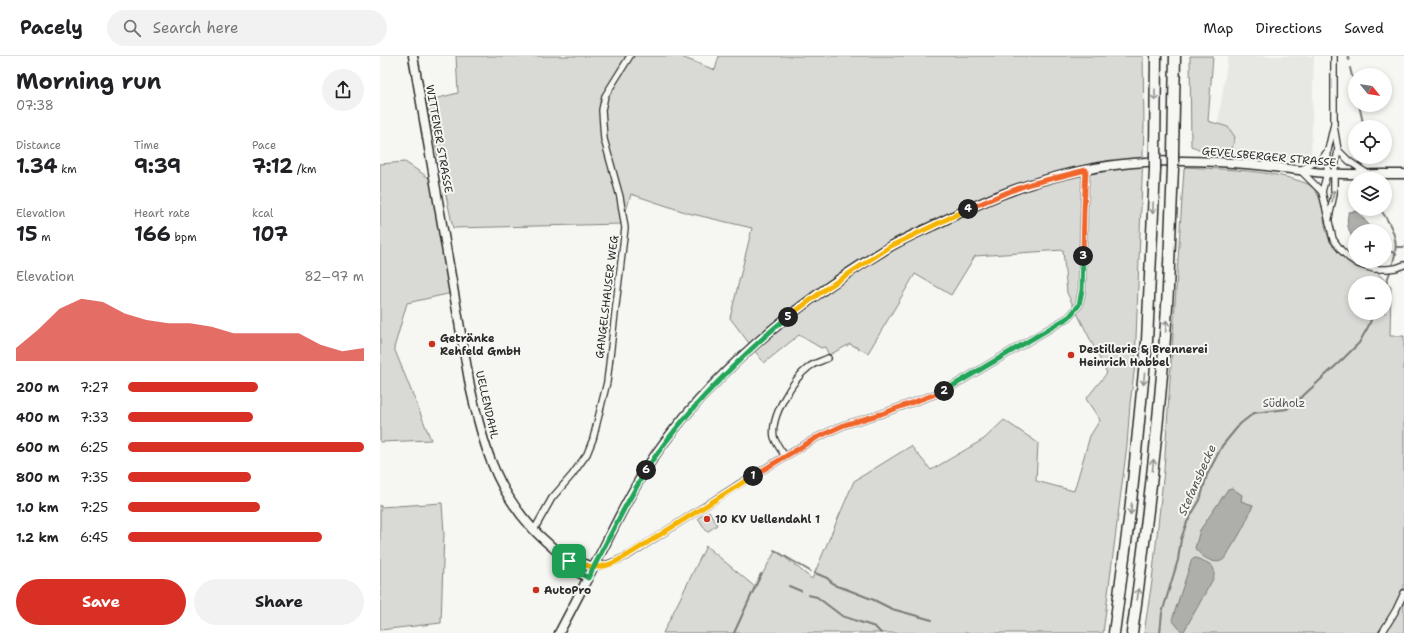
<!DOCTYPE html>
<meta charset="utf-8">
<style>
:root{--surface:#fff;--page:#f2f2f2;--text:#202124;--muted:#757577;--line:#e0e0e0;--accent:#d93025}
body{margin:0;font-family:"Shantell Sans",sans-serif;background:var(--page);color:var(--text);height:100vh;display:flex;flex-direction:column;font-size:15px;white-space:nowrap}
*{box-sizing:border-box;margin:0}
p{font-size:13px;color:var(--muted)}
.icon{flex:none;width:22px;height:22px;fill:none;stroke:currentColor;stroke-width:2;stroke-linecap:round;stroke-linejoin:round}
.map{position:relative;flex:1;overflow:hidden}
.details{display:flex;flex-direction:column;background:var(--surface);width:380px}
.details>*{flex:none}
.needle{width:26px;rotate:120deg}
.buttons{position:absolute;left:968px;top:12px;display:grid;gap:8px}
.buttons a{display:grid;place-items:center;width:44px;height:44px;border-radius:50%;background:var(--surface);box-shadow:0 2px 6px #0003;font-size:20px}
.pin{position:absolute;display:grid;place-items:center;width:34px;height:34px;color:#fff;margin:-17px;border-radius:8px;box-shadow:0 2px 6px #0006}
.km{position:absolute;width:20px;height:20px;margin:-10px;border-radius:50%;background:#222;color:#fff;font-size:11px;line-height:20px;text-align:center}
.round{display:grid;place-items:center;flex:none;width:42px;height:42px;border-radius:21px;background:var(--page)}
.head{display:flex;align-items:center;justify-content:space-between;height:68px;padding:0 16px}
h1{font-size:22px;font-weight:700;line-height:30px}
.stats{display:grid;grid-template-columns:repeat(3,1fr);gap:6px;height:68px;padding:4px 16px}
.stats div{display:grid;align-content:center}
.stats b{font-size:20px;font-weight:700}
.stats small{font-size:11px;font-weight:400}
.stats p{font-size:11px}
.chart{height:112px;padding:8px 16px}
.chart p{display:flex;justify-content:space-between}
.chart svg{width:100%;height:72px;margin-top:4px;fill:var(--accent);opacity:.7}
.action{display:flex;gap:8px;margin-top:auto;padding:8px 16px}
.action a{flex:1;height:46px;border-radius:24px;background:var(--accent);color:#fff;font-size:16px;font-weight:700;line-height:46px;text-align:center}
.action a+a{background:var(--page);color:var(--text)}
ul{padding:0 16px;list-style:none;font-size:13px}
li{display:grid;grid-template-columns:64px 48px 1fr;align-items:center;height:30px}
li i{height:10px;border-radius:5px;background:var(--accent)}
header{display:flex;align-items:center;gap:24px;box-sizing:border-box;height:56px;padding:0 20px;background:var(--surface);border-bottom:1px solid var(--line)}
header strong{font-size:19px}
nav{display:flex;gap:22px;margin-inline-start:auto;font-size:14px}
.search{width:280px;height:36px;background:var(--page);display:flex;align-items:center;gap:10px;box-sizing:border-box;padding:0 14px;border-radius:22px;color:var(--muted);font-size:15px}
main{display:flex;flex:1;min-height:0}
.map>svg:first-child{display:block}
</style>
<header>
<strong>Pacely</strong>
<div class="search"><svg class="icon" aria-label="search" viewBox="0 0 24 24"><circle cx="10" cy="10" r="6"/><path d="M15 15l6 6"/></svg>Search here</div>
<nav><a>Map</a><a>Directions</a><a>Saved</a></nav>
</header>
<main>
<section class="details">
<div class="head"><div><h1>Morning run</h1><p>07:38</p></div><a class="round"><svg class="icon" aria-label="share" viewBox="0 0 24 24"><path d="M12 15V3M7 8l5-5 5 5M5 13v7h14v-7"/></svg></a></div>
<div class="stats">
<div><p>Distance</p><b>1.34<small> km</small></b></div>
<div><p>Time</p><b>9:39</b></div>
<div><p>Pace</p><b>7:12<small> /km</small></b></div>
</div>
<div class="stats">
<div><p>Elevation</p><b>15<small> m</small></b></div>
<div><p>Heart rate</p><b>166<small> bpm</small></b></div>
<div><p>kcal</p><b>107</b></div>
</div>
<div class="chart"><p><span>Elevation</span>82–97 m</p>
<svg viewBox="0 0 160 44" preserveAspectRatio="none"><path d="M0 44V36L10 25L20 12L30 6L40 8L50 15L60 19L70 21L80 21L90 23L100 27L110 27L120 27L130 27L140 34L150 38L160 36V44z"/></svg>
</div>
<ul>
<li><b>200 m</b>7:27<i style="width:55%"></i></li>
<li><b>400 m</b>7:33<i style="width:53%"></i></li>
<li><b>600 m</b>6:25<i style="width:100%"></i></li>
<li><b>800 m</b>7:35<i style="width:52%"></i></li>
<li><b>1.0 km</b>7:25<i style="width:56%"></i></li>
<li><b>1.2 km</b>6:45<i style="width:82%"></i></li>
</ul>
<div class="action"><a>Save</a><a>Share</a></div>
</section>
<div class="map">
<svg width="1024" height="577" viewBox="0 0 1024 577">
<rect width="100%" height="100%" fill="#f6f6f2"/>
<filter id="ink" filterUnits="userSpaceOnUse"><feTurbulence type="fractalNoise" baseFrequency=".025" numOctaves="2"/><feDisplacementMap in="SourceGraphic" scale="8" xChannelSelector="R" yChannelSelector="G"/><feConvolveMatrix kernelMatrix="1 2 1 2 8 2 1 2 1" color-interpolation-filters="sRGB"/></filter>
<g filter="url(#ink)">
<polygon fill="#e7e7e3" points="848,0 934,0 931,104 925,105 833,101"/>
<g fill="#d9d9d5" stroke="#828280" fill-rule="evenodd">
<polygon points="76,0 299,0 335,14 339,0 763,0 764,71 755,309 750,348 747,389 723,577 283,577 326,490 375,531 396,494 432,523 474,425 531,390 551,414 604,383 624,364 658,387 656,425 694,435 710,380 720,364 706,343 727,317 687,237 683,194 595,200 571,239 535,218 488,297 470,288 449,299 445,291 441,292 419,279 384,307 350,262 372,172 308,157 251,138 242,168 73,172 46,45 78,37"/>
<polygon points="810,0 833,0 828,65 848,71 855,81 851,96 826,96 811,90"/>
<polygon points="25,106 52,124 72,237 27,247 14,292 51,384 0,386 0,108"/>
<path d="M806,111C846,114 890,113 928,128C948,141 940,168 951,187C957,196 965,205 975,210C981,214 989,213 996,216C1001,219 1006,227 1011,231L1010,280H1024V577H764L772,525L784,414L804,113ZM975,227H1005V257H975Z"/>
<polygon points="62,447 64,477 61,567 0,574 0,449 1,451"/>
<polygon points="329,455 337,469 327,476 318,462"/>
</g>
<g fill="#aeaeab" stroke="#7a7a78">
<path d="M977,155L994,175H975V188C971,179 964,167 969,156Z"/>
<path d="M852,432L862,439L861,445L873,449C866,467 861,477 851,492C849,495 847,500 844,503C836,511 820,500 815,492L820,474L848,433Z"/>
<path d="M816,502C827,507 838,508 833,523L803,577L792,564L812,503Z"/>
</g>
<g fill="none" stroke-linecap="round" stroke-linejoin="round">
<g stroke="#7a7a78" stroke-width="2">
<polyline points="968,0 969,4"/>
<polyline points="970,12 975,32"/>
<polyline points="979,49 984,71"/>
<path d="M1000,153C1023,184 1017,197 1005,230"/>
<polyline points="1016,191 1024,191"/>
<polyline points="1010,195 1016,198"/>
<polyline points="394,494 430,515"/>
<polyline points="435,517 447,522 456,530 466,533 494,544 512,553 552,564"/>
<polyline points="409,530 421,535"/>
<polyline points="428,539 437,541 462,560 495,571 501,577"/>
<polyline points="354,577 381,518"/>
<polyline points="780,577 782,557 798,504 801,483 807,466 820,444 827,419 842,390 860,368 874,357 907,353 925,338 963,303 979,287 988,271 994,257"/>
</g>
<defs>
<g id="street">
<polyline points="954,0 954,68 948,94 947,117 942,136 953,183 961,194 969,202 978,208 987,211 994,213 1007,213 1016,212 1024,209"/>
<polyline points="958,94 969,105 988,118"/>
<polyline points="942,136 920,114 942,103 948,94"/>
<polyline points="949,162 954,138 954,117 958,94 954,70"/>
<path d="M405,400C401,394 396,388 394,381C390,361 413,323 429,311C434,307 442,305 448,302"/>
<polyline points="154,474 172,442 192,419 207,398 213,383 227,326 245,172 240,141 224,83 222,54 225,40 250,0"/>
<path d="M213,511C226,510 237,505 249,499L356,430L436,382L464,369L501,358L564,335L689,261L699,249L702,234L704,153L706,114"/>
<polyline points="1002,577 1016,554 1024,537"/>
</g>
<g id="secondary">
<path d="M33,0L90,330C102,384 114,431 153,473C164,485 176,494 187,504C190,506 190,509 192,512C196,516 203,519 208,521"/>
<polyline points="189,505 195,505 213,511"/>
<path d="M179,577C194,549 208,521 223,493C241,457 259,420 283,388C343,307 423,243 508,192C526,181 547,173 565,164C586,154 606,144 628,136C670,120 722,108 766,106C800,104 833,105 866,108C893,110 919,115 945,117C971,119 998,118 1024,118"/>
</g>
<g id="highway">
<polyline points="793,96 795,0"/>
<polyline points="775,97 776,0"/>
<polyline points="734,577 750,456 767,285 775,113"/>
<path d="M752,577C768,463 782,348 788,233C790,193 791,152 793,112"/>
</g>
</defs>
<use href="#street" stroke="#2b2b2b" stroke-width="8"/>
<use href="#secondary" stroke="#2b2b2b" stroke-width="11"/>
<use href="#highway" stroke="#2b2b2b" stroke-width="13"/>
<use href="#street" stroke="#f6f6f2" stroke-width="5.5"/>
<use href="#secondary" stroke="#f6f6f2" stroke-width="8"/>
<use href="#highway" stroke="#f6f6f2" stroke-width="10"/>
<defs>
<g id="highway-bridge">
<polyline points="793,96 793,112"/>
<polyline points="775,113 775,97"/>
</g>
</defs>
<use href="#highway-bridge" stroke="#2b2b2b" stroke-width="13" stroke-linecap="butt"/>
<use href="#highway-bridge" stroke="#f6f6f2" stroke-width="10"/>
</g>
<defs><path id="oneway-shaft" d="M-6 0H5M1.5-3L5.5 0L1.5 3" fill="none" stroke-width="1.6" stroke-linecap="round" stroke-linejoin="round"/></defs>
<g stroke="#90908e">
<use href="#oneway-shaft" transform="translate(775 39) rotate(90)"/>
<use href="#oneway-shaft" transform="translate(953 140) rotate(-82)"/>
<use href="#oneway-shaft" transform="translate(773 152) rotate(92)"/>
<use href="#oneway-shaft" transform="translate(786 270) rotate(-86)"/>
<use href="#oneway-shaft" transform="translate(764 323) rotate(95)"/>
<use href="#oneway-shaft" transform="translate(773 409) rotate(-84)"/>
<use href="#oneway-shaft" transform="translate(751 453) rotate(96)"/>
<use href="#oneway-shaft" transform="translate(758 538) rotate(-82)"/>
</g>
</g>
<g fill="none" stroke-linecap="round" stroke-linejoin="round" filter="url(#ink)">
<defs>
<path id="split-1" d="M189,505C198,505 205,510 214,511C226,512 239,504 248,499L373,420"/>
<polyline id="split-2" points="373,420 436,382 464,369 501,358 564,335"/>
<polyline id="split-3" points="564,335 689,261 699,249 702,234 703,200"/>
<polyline id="split-4" points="588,153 628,136 650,128 706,114 704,153 703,200"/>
<polyline id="split-5" points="408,261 444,234 511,190 588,153"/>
<path id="split-6" d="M266,414C294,371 328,334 365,299C379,286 393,272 408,261"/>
<polyline id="split-7" points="189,505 194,513 208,522 244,453 266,414"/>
</defs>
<use href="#split-1" stroke="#fff" stroke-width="8"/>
<use href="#split-2" stroke="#fff" stroke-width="8"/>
<use href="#split-3" stroke="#fff" stroke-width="8"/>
<use href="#split-4" stroke="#fff" stroke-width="8"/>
<use href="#split-5" stroke="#fff" stroke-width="8"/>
<use href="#split-6" stroke="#fff" stroke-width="8"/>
<use href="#split-7" stroke="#fff" stroke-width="8"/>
<use href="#split-1" stroke="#f5b400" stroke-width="5"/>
<use href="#split-2" stroke="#f0652b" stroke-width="5"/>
<use href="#split-3" stroke="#22a559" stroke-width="5"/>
<use href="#split-4" stroke="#f0652b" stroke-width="5"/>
<use href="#split-5" stroke="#f5b400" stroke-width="5"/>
<use href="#split-6" stroke="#22a559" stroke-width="5"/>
<use href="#split-7" stroke="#22a559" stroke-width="5"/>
</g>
<g fill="#c8321e" stroke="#f6f6f2" stroke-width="1.5">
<circle cx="52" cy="288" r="4"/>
<circle cx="691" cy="299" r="4"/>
<circle cx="327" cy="463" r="4"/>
<circle cx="156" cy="534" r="4"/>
</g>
<g text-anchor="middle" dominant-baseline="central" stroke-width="4" stroke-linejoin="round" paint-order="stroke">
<g font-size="11" fill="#2b2b2b" stroke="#f6f6f2">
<text transform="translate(59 83) rotate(80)">WITTENER STRASSE</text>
<text transform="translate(889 101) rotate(5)">GEVELSBERGER STRASSE</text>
<text transform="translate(227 241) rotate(-83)">GANGELSHAUSER WEG</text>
<text transform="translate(107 349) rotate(77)">UELLENDAHL</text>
</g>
<g font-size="11" font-weight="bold" fill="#2b2b2b" stroke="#f6f6f2" text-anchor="start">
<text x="60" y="282">Getränke<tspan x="60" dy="13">Rehfeld GmbH</tspan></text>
<text x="699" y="293">Destillerie &amp; Brennerei<tspan x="699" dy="13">Heinrich Habbel</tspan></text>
<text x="335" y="463">10 KV Uellendahl 1</text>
<text x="164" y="534">AutoPro</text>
</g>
<g font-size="11" fill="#565656" stroke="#f6f6f2">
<text x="904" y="347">Südholz</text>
</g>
<g font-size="12" font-style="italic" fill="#525251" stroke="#f6f6f2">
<text transform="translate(817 424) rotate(-66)">Stefansbecke</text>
</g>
</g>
</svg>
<div class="buttons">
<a><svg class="needle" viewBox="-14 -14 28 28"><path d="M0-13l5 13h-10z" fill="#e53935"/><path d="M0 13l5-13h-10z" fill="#757577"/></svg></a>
<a><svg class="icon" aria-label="locate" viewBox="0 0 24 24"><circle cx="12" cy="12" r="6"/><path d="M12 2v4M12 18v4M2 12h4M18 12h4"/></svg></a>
<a><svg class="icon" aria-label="layers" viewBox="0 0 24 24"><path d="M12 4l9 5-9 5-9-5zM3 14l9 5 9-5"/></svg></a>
<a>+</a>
<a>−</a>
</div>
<div class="pin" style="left:189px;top:505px;background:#1e9e55"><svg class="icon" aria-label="arrive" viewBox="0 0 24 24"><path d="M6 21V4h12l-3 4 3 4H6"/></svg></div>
<b class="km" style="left:373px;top:420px">1</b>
<b class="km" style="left:564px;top:335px">2</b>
<b class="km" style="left:703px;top:200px">3</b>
<b class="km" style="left:588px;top:153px">4</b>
<b class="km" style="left:408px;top:261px">5</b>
<b class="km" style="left:266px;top:414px">6</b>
</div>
</main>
